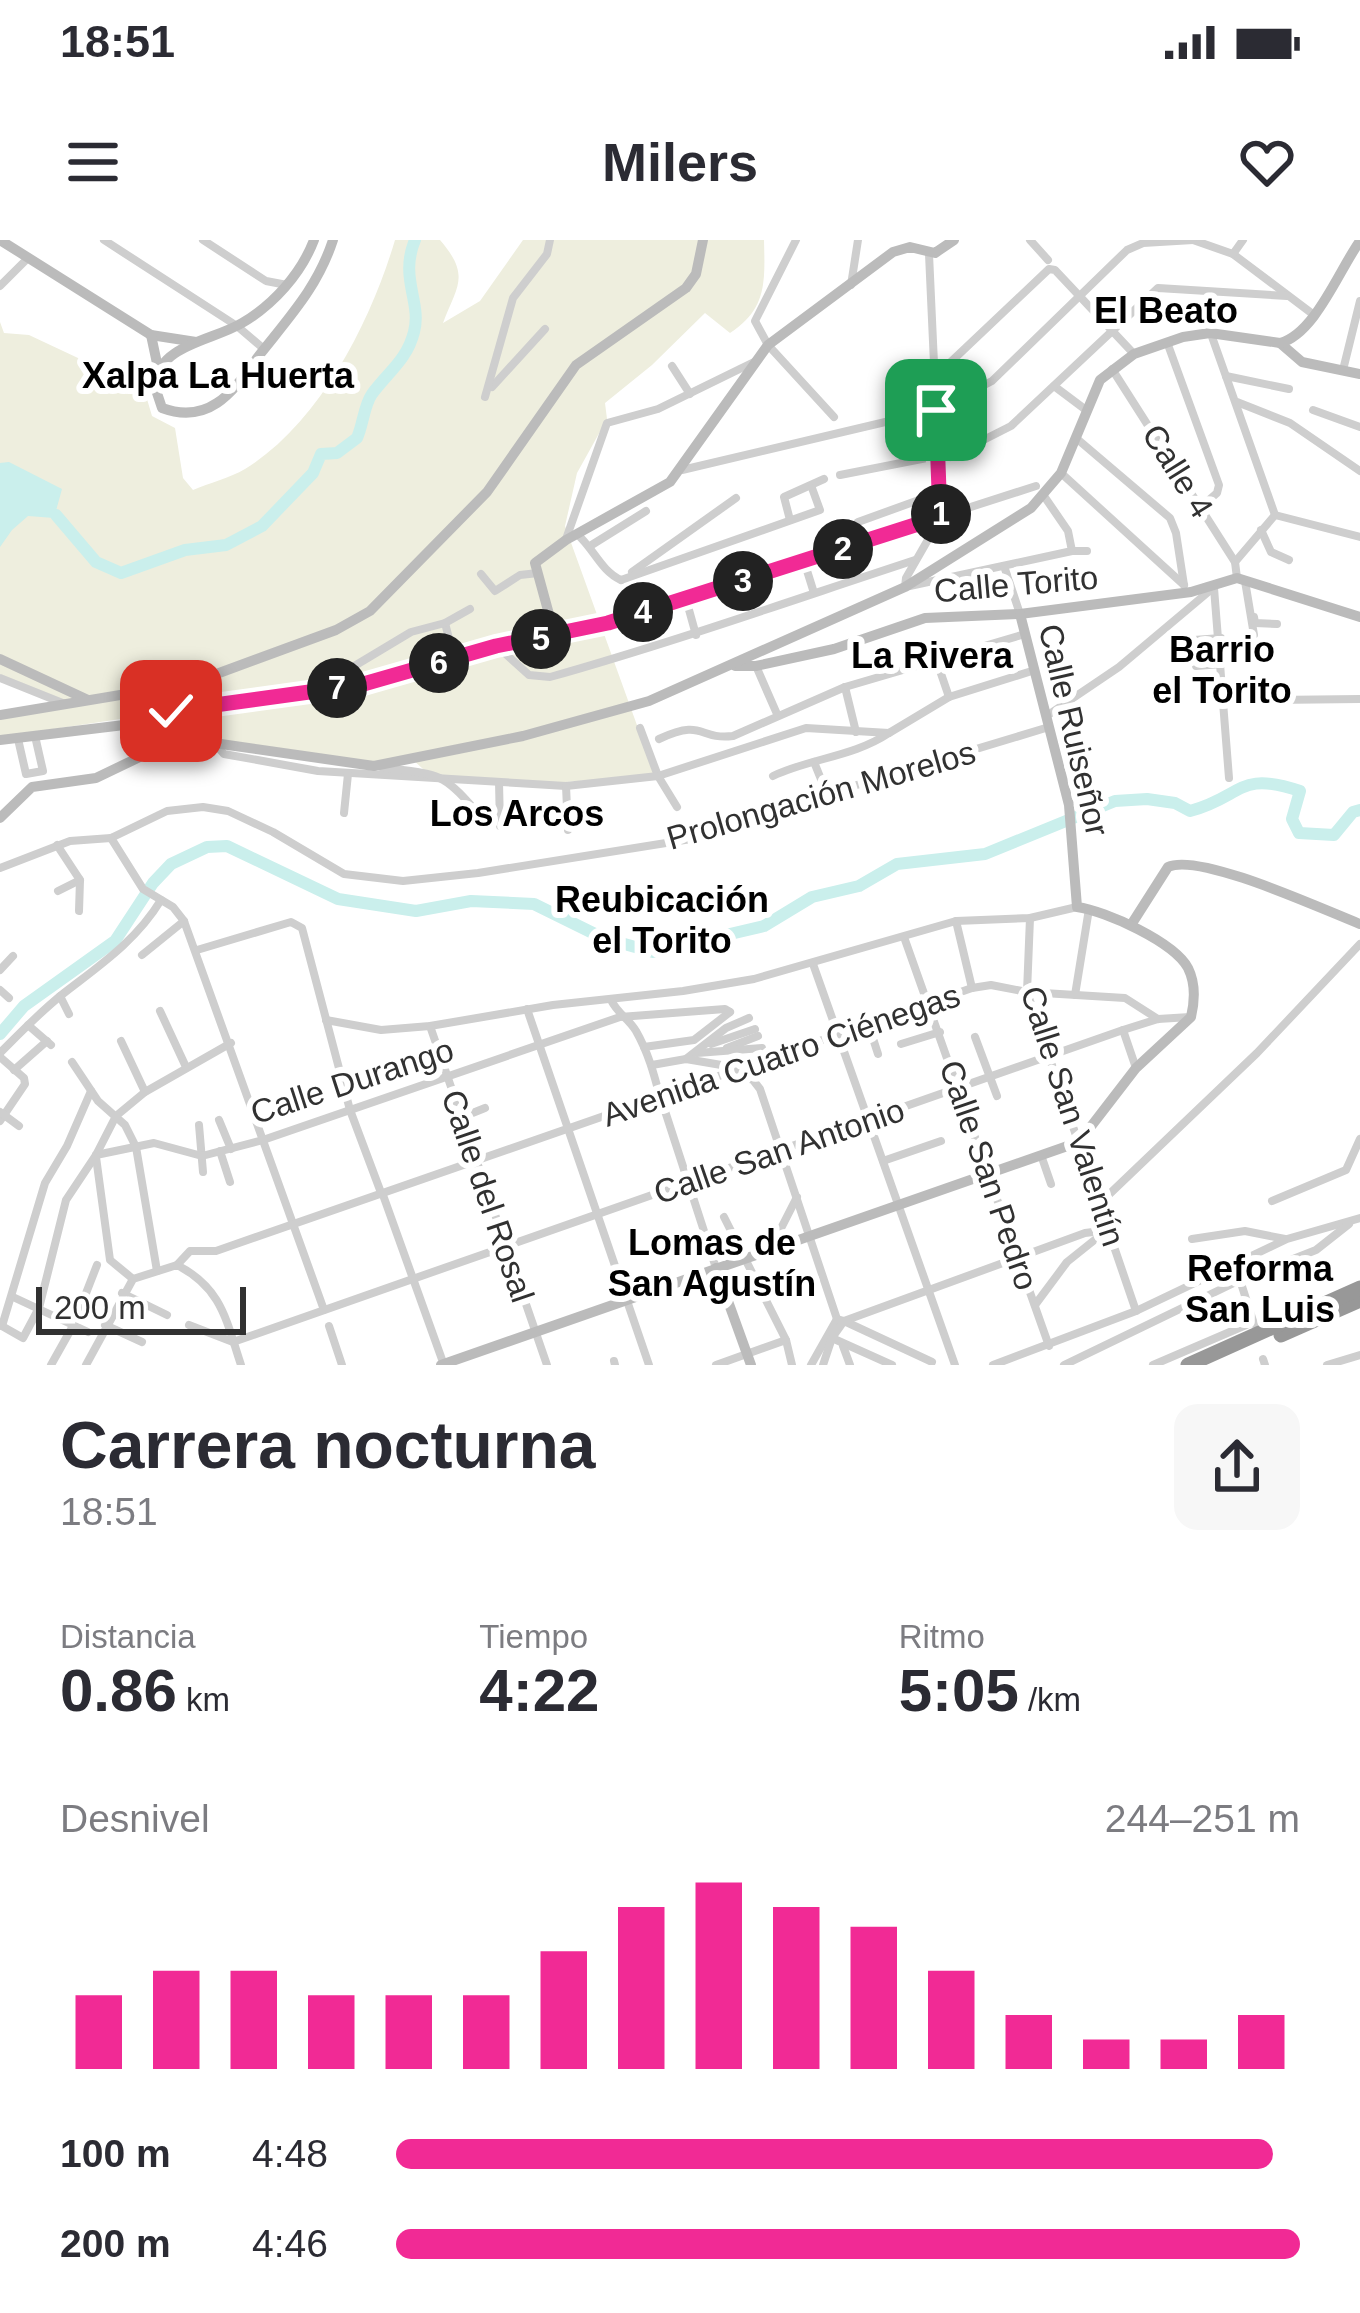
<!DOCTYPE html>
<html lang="es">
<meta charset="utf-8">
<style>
:root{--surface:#fff;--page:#f7f7f7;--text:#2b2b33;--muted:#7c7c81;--accent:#f12a95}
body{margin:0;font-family:Arial,sans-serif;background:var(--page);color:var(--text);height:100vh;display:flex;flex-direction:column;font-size:45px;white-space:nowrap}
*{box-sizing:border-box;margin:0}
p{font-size:39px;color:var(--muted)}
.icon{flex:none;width:66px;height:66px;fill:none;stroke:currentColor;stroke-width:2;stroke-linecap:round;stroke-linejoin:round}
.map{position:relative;height:1125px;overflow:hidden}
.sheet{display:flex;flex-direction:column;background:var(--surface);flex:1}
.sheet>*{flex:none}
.scale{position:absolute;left:36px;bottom:30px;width:210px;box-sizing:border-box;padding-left:12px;border:6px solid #313131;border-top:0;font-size:33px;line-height:42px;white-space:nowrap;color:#313131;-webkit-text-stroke:9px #fff;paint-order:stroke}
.pin{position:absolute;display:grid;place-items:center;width:102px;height:102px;color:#fff;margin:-51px;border-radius:24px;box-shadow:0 6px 18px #0006}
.km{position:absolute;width:60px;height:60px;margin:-30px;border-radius:50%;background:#222;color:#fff;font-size:33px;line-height:60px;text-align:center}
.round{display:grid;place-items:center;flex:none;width:126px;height:126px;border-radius:24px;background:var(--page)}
.head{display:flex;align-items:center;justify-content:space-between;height:204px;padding:0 60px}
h1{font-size:66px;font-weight:800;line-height:90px}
.stats{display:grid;grid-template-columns:repeat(3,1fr);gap:18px;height:204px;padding:12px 60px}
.stats div{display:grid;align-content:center}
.stats b{font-size:60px;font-weight:800}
.stats small{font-size:33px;font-weight:400}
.stats p{font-size:33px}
.chart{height:336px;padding:24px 60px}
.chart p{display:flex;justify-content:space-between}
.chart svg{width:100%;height:216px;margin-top:12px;stroke:var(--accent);stroke-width:6}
ul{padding:0 60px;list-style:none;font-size:39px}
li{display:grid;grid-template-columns:192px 144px 1fr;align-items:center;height:90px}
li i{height:30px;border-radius:15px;background:var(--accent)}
.status{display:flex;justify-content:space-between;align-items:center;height:84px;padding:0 60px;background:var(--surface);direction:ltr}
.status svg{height:33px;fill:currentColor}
header{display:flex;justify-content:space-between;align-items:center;height:156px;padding:0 60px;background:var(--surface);font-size:54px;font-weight:800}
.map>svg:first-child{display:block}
</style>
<div class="status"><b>18:51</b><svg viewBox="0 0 49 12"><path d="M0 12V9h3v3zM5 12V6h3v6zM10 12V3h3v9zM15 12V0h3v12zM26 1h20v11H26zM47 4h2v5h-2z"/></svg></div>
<header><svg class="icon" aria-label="menu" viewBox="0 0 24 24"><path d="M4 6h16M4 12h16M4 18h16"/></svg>Milers<svg class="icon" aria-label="heart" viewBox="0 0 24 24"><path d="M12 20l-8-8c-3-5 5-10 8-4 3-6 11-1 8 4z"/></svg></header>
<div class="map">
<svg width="1360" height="1125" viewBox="0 0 1360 1125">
<rect width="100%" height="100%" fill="#fff"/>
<path fill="#eeeede" d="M395,0H440C471,36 457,46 443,83L480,61L523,0H764C765,42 767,69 730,93L705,73L652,125L605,163L607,179L577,233L565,286L655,535L515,546L433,538L412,519C328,534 236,502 154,487L127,478L0,497V478L73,467L0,436V82L4,93L29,95L144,149L152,176L175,188L183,238L193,250C209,243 230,238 245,229C320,183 371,81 395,0Z"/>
<polygon fill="#caefec" points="9,222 62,249 54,278 28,276 12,290 0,307 0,223"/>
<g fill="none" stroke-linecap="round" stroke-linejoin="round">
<g stroke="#caefec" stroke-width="12">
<path d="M56,275L96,322L121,333L185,310L226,305L262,286L313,233L321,214L337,213L357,198C363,185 364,165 372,154C388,132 407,120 414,92C422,62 399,38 415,0"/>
<path d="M0,794L24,766L115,701L153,643L171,624L207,607L227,606L338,659L416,671L471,661L534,664L603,698L653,712L764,686L812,657L859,646L897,624L985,614L1115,561L1147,559L1175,563L1190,571C1243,557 1237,530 1300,551L1292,579L1299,593L1334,595L1353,572L1360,570"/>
</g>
<g stroke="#cecece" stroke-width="8">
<polyline points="104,0 237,86 264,109"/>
<polyline points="203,0 266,41 287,45"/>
<polyline points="796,0 755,81 768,105 834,177"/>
<polyline points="1030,0 1048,20"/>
<polyline points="1193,0 1233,14 1314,75"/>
<polyline points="929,14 941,277 906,338 905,347 1072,311 1087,311"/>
<polyline points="1233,14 1243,0"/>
<polyline points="851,45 858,0"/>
<polyline points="0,46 26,20"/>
<polyline points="1211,94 1275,275"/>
<polyline points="1167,102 1219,245 1217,253 1201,267"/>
<polyline points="672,126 690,154"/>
<polyline points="1112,129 1235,322 1237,338"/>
<polyline points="1343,130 1360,61"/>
<polyline points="937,135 1049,29 1055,30 1134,114"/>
<polyline points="1226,136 1289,149"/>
<polyline points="1054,146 1086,170"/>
<polyline points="492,147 545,89"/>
<polyline points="968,156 977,177"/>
<polyline points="485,157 513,58 547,14 550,0"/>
<polyline points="1237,162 1290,183 1360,231"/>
<polyline points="1313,170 1360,187"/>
<polyline points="1076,198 1170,278 1176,293 1184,345"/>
<polyline points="938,223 1011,186 1158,48 1287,56"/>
<polyline points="682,230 936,170 992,141 1127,10 1143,3 1193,0"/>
<polyline points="1061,233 1184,345"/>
<polyline points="840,235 937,216"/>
<polyline points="1044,256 1068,291 1072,311"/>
<polyline points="1275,275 1360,297"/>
<polyline points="790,280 784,257 824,239"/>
<polyline points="858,282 941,252"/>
<polyline points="1261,290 1271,312 1289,320"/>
<path d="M577,294C594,309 601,331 621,340"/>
<polyline points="566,299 607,183 658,169 754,122"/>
<polyline points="590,306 646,271"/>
<polyline points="804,321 814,353"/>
<polyline points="1235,322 1275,275"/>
<polyline points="1004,326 1020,374"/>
<polyline points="632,332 736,258"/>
<polyline points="481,334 495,351 520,335 538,333"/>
<polyline points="621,340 820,270 812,248"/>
<polyline points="1245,341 1254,395 1247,419"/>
<polyline points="1214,348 1229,538"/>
<polyline points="686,359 696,395"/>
<polyline points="1254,377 1255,383 1277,384"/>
<polyline points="445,383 454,418"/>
<polyline points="555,396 607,384 1036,246"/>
<polyline points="1194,400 1221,398"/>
<path d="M498,407L529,435L550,437C674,402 793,360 915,320"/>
<polyline points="936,419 949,457"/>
<polyline points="356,425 411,392 445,383 470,369"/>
<polyline points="756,426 777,474"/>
<polyline points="1196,426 1222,424"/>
<polyline points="0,438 65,464"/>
<polyline points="845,447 856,492"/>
<polyline points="1272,460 1360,459"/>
<polyline points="1048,475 1119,427 1213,348"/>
<polyline points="640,488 658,536 677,567"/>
<polyline points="18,499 26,534 43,531 35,496"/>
<path d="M659,499C705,478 697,500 733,496L845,447L1025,394"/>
<polyline points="215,504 224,514 318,531 566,546 658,536 806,488 889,493 949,457 1035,430"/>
<polyline points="814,522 827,554"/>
<path d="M381,527C441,536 440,529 481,577"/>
<path d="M773,536C811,518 853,517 889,493"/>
<polyline points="499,542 500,586"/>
<polyline points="566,546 568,590"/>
<polyline points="344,573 348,534"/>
<polyline points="111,598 167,571 203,567 228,571 273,592 344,634 403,641 478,633 691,599 827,554 1049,487"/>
<polyline points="111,598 143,649 173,667 184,681 324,1070"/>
<polyline points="57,605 80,640 79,671"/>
<polyline points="0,628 70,601 111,598"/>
<polyline points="58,651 80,640"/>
<polyline points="1030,678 1027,752 1136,1071"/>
<polyline points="956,681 972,748"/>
<polyline points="904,697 1049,1106"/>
<polyline points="197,710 291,682 302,688 350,870 380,950"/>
<polyline points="142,715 184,681"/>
<polyline points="813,724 955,1125"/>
<polyline points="0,730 13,716"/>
<polyline points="0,750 9,758"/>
<polyline points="1075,755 1089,669"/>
<polyline points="60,756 69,774"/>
<path d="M611,760C618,774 628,778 636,791C648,812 654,834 660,857"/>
<polyline points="527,769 649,1125"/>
<polyline points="160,771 186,827"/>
<polyline points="326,780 381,790 430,786 553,765 683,751 754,739 956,681 1030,678 1077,667"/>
<polyline points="868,783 878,814"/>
<polyline points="28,785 51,805"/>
<polyline points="430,786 547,1125"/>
<polyline points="1123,790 1136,828"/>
<polyline points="975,797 997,856"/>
<polyline points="121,801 145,852"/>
<polyline points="711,804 755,789"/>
<polyline points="901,804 940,792"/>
<polyline points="644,807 694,800 730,772"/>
<polyline points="727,808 758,796"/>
<path d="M0,813C20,793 41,771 64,753C100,725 136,701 161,660"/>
<polyline points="697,813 762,808"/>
<polyline points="0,817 24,838 25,844 0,881"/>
<polyline points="686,819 726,788 749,778"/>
<polyline points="72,822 98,861 125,885 136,907 157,1031"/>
<polyline points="652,825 686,819 739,828"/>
<polyline points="14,830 47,801"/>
<polyline points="734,835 753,840 760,849 837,1079"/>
<polyline points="665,871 716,1028"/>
<polyline points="0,872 19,886"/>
<polyline points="460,878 485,868"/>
<polyline points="219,880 231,909"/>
<polyline points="199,885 203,932"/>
<polyline points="220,911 230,942"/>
<polyline points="96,915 154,903 202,916 263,900 620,777 725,769 730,772"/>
<polyline points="1041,915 1051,944"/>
<polyline points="96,917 110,1020 133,1039"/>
<polyline points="883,921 941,901"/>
<polyline points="383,955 444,1125"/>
<polyline points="1272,961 1346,930 1360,899"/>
<polyline points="1099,964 1257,813 1360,704"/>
<polyline points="724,977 786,1100 792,1125"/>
<polyline points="1192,999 1245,991 1285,999"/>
<polyline points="771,1008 797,957"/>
<polyline points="177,1025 190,1011 216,1011 972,748 991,745 1027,752 1125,758 1158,779"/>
<polyline points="1240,1040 1254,1084"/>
<polyline points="122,1053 167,1075"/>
<polyline points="13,1057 88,1092"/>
<polyline points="1035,1065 1067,1022 1102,994"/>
<polyline points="837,1079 844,1081 1085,993 1109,990"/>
<polyline points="0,1085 23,1098 39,1068 66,960 96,915 116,876 145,852 231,803"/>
<polyline points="105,1085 142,1102"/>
<polyline points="189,1085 233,1102 1123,790 1158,779 1190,777"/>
<polyline points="2,1086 45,943 67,906 91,851"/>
<polyline points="329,1086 342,1125"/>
<polyline points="832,1098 892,1125"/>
<polyline points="843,1106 850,1125"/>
<polyline points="1263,1119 1265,1125"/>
<polyline points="614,1121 615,1125"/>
<polyline points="51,1125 74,1084 97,1025"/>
<path d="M86,1125L133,1039L177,1025C222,1048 226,1080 241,1125"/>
<polyline points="716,1125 786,1100"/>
<polyline points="811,1125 837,1079"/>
<polyline points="823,1125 832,1098 844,1081 932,1122"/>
<polyline points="993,1125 1136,1071 1287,999 1360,978"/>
<polyline points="1064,1125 1240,1040 1316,1010 1349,984"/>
<polyline points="1153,1125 1253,1082"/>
<polyline points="1327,1125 1360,1115"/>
</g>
<g stroke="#bbb" stroke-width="10">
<polyline points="0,0 151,95 196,102"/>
<path d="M314,0C301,34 273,65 242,83C212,101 161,104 154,144L162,168C181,175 199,175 217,163C235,151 248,130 261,113C291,75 318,46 333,0"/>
<polyline points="151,95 158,128"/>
<polyline points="1280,103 1302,122 1360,134"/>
<polyline points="0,419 88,460"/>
<polyline points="735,426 756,426 834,409 925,378 1020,374 1191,352 1237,338 1360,377"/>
<polyline points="166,448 175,496"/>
<polyline points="0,475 192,443 336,390 370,371 487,252 576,125 686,48 696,34 703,0"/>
<path d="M126,484C202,462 279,459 356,445C423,433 488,408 555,396L535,323L566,300L670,242L768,105L893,12L910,7L935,13L954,0"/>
<path d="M0,500L124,485L214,503L374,526L523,496L649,461L905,347L1031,268L1061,233L1100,140L1134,114L1183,97L1210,93L1280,103C1315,94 1339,30 1360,1"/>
<polyline points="0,578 32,547 96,538 171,502 190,467 192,443"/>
<path d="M1131,685L1168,627C1199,612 1324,670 1360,684"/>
<polyline points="716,1028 751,1125"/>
<path d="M441,1125L1079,902L1136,828L1191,777C1195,760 1196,744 1188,728C1174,702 1106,671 1077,667L1069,565L1020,374"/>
</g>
<g stroke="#989898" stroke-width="15">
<polyline points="1281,1095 1360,1060"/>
<polyline points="1188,1125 1360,1048"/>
</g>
</g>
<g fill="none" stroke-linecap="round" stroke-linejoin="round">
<defs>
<polyline id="route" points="171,471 360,445 496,406 608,383 940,277 936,170"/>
</defs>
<use href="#route" stroke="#fff" stroke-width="24"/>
<use href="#route" stroke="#f12a95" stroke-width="15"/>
</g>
<g text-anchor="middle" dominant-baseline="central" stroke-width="12" stroke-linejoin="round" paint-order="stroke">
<g font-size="33" fill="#313131" stroke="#fff">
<text transform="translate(1178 231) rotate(58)">Calle 4</text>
<text transform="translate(1016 344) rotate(-5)">Calle Torito</text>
<text transform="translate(1074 490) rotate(77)">Calle Ruiseñor</text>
<text transform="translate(821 555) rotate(-16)">Prolongación Morelos</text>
<text transform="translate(781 815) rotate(-19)">Avenida Cuatro Ciénegas</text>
<text transform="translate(352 841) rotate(-18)">Calle Durango</text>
<text transform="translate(1073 876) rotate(72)">Calle San Valentín</text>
<text transform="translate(779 911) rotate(-19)">Calle San Antonio</text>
<text transform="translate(989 935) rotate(71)">Calle San Pedro</text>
<text transform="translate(488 956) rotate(71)">Calle del Rosal</text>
</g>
<g font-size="36" font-weight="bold" fill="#000" stroke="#fff">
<text x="1166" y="70">El Beato</text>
<text x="218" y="135">Xalpa La Huerta</text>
<text x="1222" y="409">Barrio<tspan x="1222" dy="41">el Torito</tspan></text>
<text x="932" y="415">La Rivera</text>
<text x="517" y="573">Los Arcos</text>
<text x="662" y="659">Reubicación<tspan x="662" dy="41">el Torito</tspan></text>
<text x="712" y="1002">Lomas de<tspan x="712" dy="41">San Agustín</tspan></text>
<text x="1260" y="1028">Reforma<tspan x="1260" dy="41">San Luis</tspan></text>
</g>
</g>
</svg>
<div class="scale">200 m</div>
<div class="pin" style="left:936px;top:170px;background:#1e9e55"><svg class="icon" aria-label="arrive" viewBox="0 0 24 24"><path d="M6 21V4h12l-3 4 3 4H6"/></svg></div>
<div class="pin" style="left:171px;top:471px;background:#d93025"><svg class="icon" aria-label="check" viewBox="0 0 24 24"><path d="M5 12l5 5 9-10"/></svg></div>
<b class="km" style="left:941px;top:274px">1</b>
<b class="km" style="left:843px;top:309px">2</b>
<b class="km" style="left:743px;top:341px">3</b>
<b class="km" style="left:643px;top:372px">4</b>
<b class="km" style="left:541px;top:399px">5</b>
<b class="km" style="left:439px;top:423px">6</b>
<b class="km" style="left:337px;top:448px">7</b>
</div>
<section class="sheet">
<div class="head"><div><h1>Carrera nocturna</h1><p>18:51</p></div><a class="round"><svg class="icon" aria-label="share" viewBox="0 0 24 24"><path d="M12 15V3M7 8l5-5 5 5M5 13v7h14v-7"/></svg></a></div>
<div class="stats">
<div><p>Distancia</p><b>0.86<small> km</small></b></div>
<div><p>Tiempo</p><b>4:22</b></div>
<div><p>Ritmo</p><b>5:05<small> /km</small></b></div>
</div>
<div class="chart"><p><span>Desnivel</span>244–251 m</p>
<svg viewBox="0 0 160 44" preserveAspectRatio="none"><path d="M5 44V29M15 44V24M25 44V24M35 44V29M45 44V29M55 44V29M65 44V20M75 44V11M85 44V6M95 44V11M105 44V15M115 44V24M125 44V33M135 44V38M145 44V38M155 44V33"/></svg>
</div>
<ul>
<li><b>100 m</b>4:48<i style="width:97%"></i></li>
<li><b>200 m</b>4:46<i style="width:100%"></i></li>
</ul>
</section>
